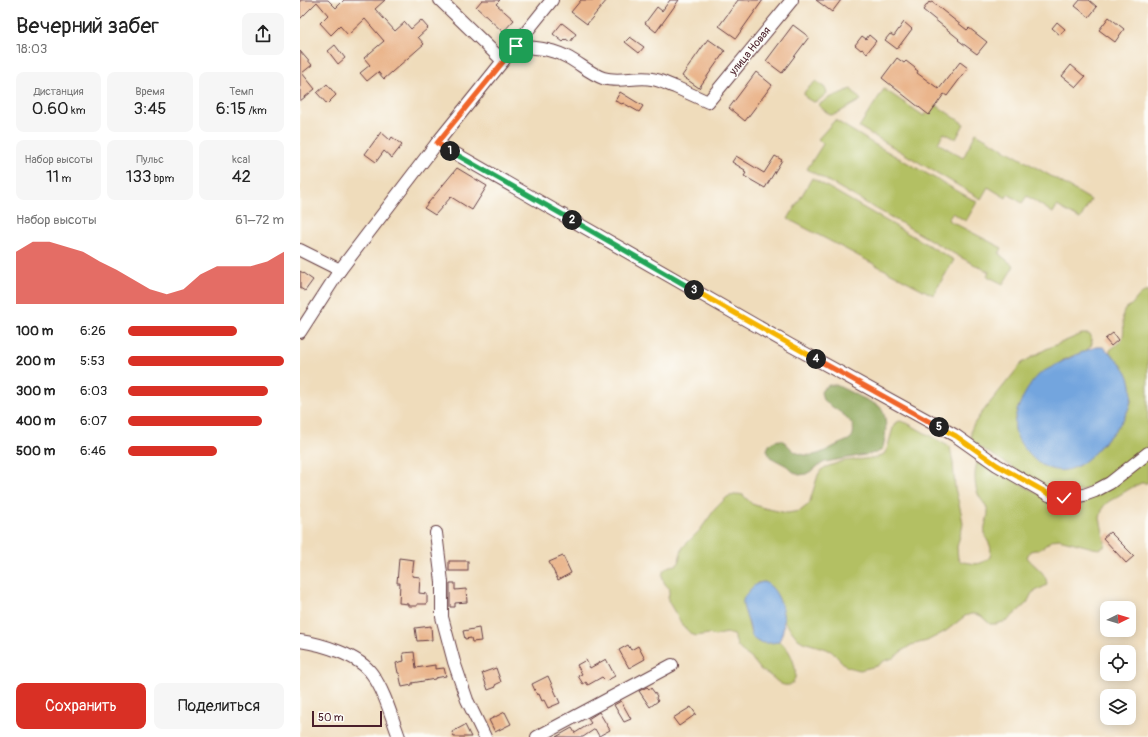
<!DOCTYPE html>
<html lang="ru">
<meta charset="utf-8">
<style>
:root{--surface:#fff;--page:#f6f6f6;--text:#222;--muted:#767676;--accent:#d93025}
body{margin:0;font-family:Pangolin,sans-serif;background:var(--page);color:var(--text);height:100vh;display:flex;flex-direction:column;font-size:15px;white-space:nowrap}
*{box-sizing:border-box;margin:0}
p{font-size:13px;color:var(--muted)}
.icon{flex:none;width:22px;height:22px;fill:none;stroke:currentColor;stroke-width:2;stroke-linecap:round;stroke-linejoin:round}
.map{position:relative;flex:1;overflow:hidden}
.drawer{display:flex;flex-direction:column;background:var(--surface);width:300px}
.drawer>*{flex:none}
.needle{width:26px;rotate:85deg}
.buttons{position:absolute;left:800px;top:601px;display:grid;gap:8px}
.buttons a{display:grid;place-items:center;width:36px;height:36px;border-radius:8px;background:var(--surface);box-shadow:0 2px 10px #0003;font-size:20px}
.scale{position:absolute;left:12px;bottom:10px;width:70px;box-sizing:border-box;padding-left:4px;border:2px solid #4a1f2b;border-top:0;font-size:11px;line-height:14px;white-space:nowrap;color:#4a1f2b;-webkit-text-stroke:3px #fdfcf7;paint-order:stroke}
.pin{position:absolute;display:grid;place-items:center;width:34px;height:34px;color:#fff;margin:-17px;border-radius:8px;box-shadow:0 2px 6px #0006}
.km{position:absolute;width:20px;height:20px;margin:-10px;border-radius:50%;background:#222;color:#fff;font-size:11px;line-height:20px;text-align:center}
.round{display:grid;place-items:center;flex:none;width:42px;height:42px;border-radius:8px;background:var(--page)}
.headline{display:flex;align-items:center;justify-content:space-between;height:68px;padding:0 16px}
h1{font-size:22px;font-weight:600;line-height:30px}
.metrics{display:grid;grid-template-columns:repeat(3,1fr);gap:6px;height:68px;padding:4px 16px}
.metrics div{display:grid;align-content:center;border-radius:8px;background:var(--page);text-align:center}
.metrics b{font-size:17px;font-weight:600}
.metrics small{font-size:11px;font-weight:400}
.metrics p{font-size:11px}
.chart{height:112px;padding:8px 16px}
.chart p{display:flex;justify-content:space-between}
.chart svg{width:100%;height:72px;margin-top:4px;fill:var(--accent);opacity:.7}
.action{display:flex;gap:8px;margin-top:auto;padding:8px 16px}
.action a{flex:1;height:46px;border-radius:8px;background:var(--accent);color:#fff;font-size:16px;font-weight:600;line-height:46px;text-align:center}
.action a+a{background:var(--page);color:var(--text)}
ul{padding:0 16px;list-style:none;font-size:13px}
li{display:grid;grid-template-columns:64px 48px 1fr;align-items:center;height:30px}
li i{height:10px;border-radius:5px;background:var(--accent)}
main{display:flex;flex:1;min-height:0}
.map>svg:first-child{display:block}
</style>
<main>
<section class="drawer">
<div class="headline"><div><h1>Вечерний забег</h1><p>18:03</p></div><a class="round"><svg class="icon" aria-label="share" viewBox="0 0 24 24"><path d="M12 15V3M7 8l5-5 5 5M5 13v7h14v-7"/></svg></a></div>
<div class="metrics">
<div><p>Дистанция</p><b>0.60<small> km</small></b></div>
<div><p>Время</p><b>3:45</b></div>
<div><p>Темп</p><b>6:15<small> /km</small></b></div>
</div>
<div class="metrics">
<div><p>Набор высоты</p><b>11<small> m</small></b></div>
<div><p>Пульс</p><b>133<small> bpm</small></b></div>
<div><p>kcal</p><b>42</b></div>
</div>
<div class="chart"><p><span>Набор высоты</span>61–72 m</p>
<svg viewBox="0 0 160 44" preserveAspectRatio="none"><path d="M0 44V12L10 6L20 6L30 9L40 12L50 18L60 23L70 29L80 35L90 38L100 35L110 26L120 21L130 21L140 21L150 18L160 12V44z"/></svg>
</div>
<ul>
<li><b>100 m</b>6:26<i style="width:70%"></i></li>
<li><b>200 m</b>5:53<i style="width:100%"></i></li>
<li><b>300 m</b>6:03<i style="width:90%"></i></li>
<li><b>400 m</b>6:07<i style="width:86%"></i></li>
<li><b>500 m</b>6:46<i style="width:57%"></i></li>
</ul>
<div class="action"><a>Сохранить</a><a>Поделиться</a></div>
</section>
<div class="map">
<svg width="848" height="737" viewBox="0 0 848 737">
<rect width="100%" height="100%" fill="#fdfcf7"/>
<filter id="ink" filterUnits="userSpaceOnUse"><feTurbulence type="fractalNoise" baseFrequency=".025" numOctaves="2"/><feDisplacementMap in="SourceGraphic" scale="8" xChannelSelector="R" yChannelSelector="G"/><feConvolveMatrix kernelMatrix="1 2 1 2 8 2 1 2 1" color-interpolation-filters="sRGB"/></filter>
<filter id="wash" filterUnits="userSpaceOnUse"><feTurbulence type="fractalNoise" baseFrequency=".012" numOctaves="4" result="noise"/><feDisplacementMap in="SourceGraphic" scale="16" xChannelSelector="R" yChannelSelector="G"/><feGaussianBlur stdDeviation="0.9" result="paint"/><feColorMatrix in="noise" values="0 0 0 0 0 0 0 0 0 0 0 0 0 0 0 0 0 1.4 0 .05"/><feComposite in="paint" operator="in"/></filter>
<g filter="url(#wash)">
<rect width="100%" height="100%" fill="#efdcbb"/>
<g fill="#b3c063" stroke="#7e7047">
<polygon points="516,81 526,89 527,93 518,101 513,102 506,98 504,93 506,90"/>
<polygon points="551,89 561,100 536,114 530,115 518,105 529,98"/>
<polygon points="584,89 624,116 630,108 636,105 664,124 656,139 644,133 638,143 663,158 676,133 749,175 791,200 780,219 757,206 753,213 727,196 722,203 708,194 706,198 688,187 681,199 559,127"/>
<polygon points="535,120 574,144 677,202 666,221 652,213 648,220 702,248 699,254 714,266 703,284 687,276 689,272 660,257 507,169 523,144 518,139"/>
<polygon points="512,178 654,260 633,295 488,219"/>
<path d="M848,291V447C825,463 795,491 767,494C762,494 756,492 751,491L678,446L672,440L671,437V430L674,424L680,415L722,363L746,349L782,334H789L791,336L792,343L791,346L785,351L763,360L719,406L715,418V430L778,466L791,456L811,435L825,417L832,399L820,363L810,353V350C823,340 825,338 823,321C823,318 822,314 824,311C826,307 831,306 833,303C838,297 840,293 848,291Z"/>
<path d="M600,421L607,423L650,447L653,463L655,488L661,512L663,524L657,547L658,559C663,563 664,562 670,563C679,565 683,563 690,557C693,543 687,544 685,534C683,526 688,520 688,512C687,505 682,502 679,496C674,487 674,472 677,463L682,460L700,472L758,505L769,507H775L781,505L848,458V483H841L831,488L808,502L803,507L800,518L805,542L804,547L799,549L793,548L759,539L752,540L741,549L730,551L727,557C734,567 747,572 747,585L732,593L727,603L707,621L696,624H690L681,616L676,614H671L665,616L646,631L627,641L611,645L602,651L593,658L584,661L577,666L560,670L547,667L531,651L520,647L503,642L498,639L483,620L482,606L473,589L468,584L464,582L457,583L444,607L451,634L476,642C493,641 507,694 481,684C477,682 475,679 472,677C468,674 464,672 461,670C458,667 456,663 453,660C449,656 443,653 439,648C436,645 436,639 433,635L426,633L415,636L409,634L396,636L391,634L383,626L368,601V598L370,589C368,587 365,585 364,582C360,576 363,568 370,566C374,565 376,566 379,563L380,556L383,547L400,530L415,509L427,497L438,494L443,495L452,504L464,508L487,513L500,511L509,504L518,475L521,470L526,467L543,461L573,458L578,457L584,454L587,449L593,428L595,423Z"/>
</g>
<path fill="#8ea659" stroke="#6c6242" d="M529,385H536L579,406C589,415 586,439 582,450L576,453L525,462L518,466L513,470L506,474L499,475L492,471L487,466L470,457L467,450C469,442 475,440 482,440C491,447 492,453 505,455C518,457 528,449 539,444C543,442 548,441 551,438C554,435 554,428 552,424C545,413 532,408 523,400L521,392L523,389Z"/>
<g fill="#73a5de" stroke="#5e6284">
<path d="M796,347H803C815,357 829,369 831,385C835,409 819,427 803,443C796,451 788,460 779,465C758,478 737,466 724,448C714,435 712,424 718,408C723,396 731,381 741,373C744,371 748,369 752,367C766,359 781,352 796,347Z"/>
<path d="M464,582C482,589 490,627 478,642C471,643 460,645 454,639C451,636 450,628 449,624C447,617 442,607 443,600C444,597 446,594 448,592C453,586 456,583 464,582Z"/>
</g>
<g id="blocks">
<g fill="#eab58c">
<polygon points="0,0 28,0 36,8 44,0 85,0 75,9 95,31 105,22 111,29 121,20 128,28 118,37 124,44 84,79 78,72 67,81 60,73 70,65 64,58 84,41 65,19 48,35 40,26 31,35 20,23 28,15 17,2 0,19"/>
<polygon points="182,0 200,0 196,4 214,20 203,32 176,7"/>
<polygon points="281,0 307,0 287,24 271,12"/>
<polygon points="370,0 379,0 356,32 345,23 357,7 362,11"/>
<polygon points="438,0 463,0 436,38 419,26"/>
<polygon points="516,0 541,0 532,12"/>
<polygon points="780,0 789,0 797,7 789,17 775,6"/>
<polygon points="629,2 630,3 632,2 667,30 669,28 687,42 677,54 658,40 659,39 623,10"/>
<polygon points="809,17 824,29 815,42 799,30"/>
<polygon points="604,22 612,29 597,49 585,40 590,34 594,36"/>
<polygon points="757,22 765,29 760,35 752,28"/>
<polygon points="262,23 276,34 270,42 266,39 263,42 253,34"/>
<polygon points="493,25 509,37 482,73 466,61"/>
<polygon points="569,35 576,41 567,53 562,49 561,50 555,45 562,36 566,39"/>
<polygon points="330,37 344,47 339,53 325,42"/>
<polygon points="408,39 425,51 399,88 382,76"/>
<polygon points="35,45 45,58 38,64 28,51"/>
<polygon points="0,51 12,65 2,73 15,89 0,101"/>
<polygon points="597,58 604,63 606,61 615,68 615,69 618,71 617,73 639,89 660,62 668,68 647,96 644,94 629,115 582,78"/>
<polygon points="771,65 785,77 776,87 762,76"/>
<polygon points="456,72 472,85 445,121 429,108"/>
<polygon points="27,84 36,95 27,104 17,93"/>
<polygon points="320,92 343,106 339,112 323,103 322,104 315,101"/>
<polygon points="81,132 90,140 92,137 102,145 92,158 84,151 76,162 65,154"/>
<polygon points="436,156 464,173 475,156 482,160 465,188 444,176 446,173 444,172 445,170 432,162"/>
<polygon points="157,168 187,186 172,210 151,197 135,215 124,208"/>
<polygon points="0,271 13,280 5,291 0,288"/>
<polygon points="813,333 818,340 811,346 805,339"/>
<polygon points="810,532 834,556 826,563 803,538"/>
<polygon points="263,556 271,573 258,580 249,562"/>
<polygon points="99,558 114,560 112,576 120,577 119,593 127,594 127,604 117,604 117,606 108,606 108,604 99,603 100,583 97,583"/>
<rect x="149" y="561" width="19" height="10"/>
<polygon points="150,583 155,583 155,590 166,589 167,602 155,603 155,607 150,607"/>
<polygon points="131,626 132,640 117,641 115,628"/>
<polygon points="179,628 181,641 172,642 171,638 165,639 163,631"/>
<polygon points="328,645 331,650 338,646 345,659 329,668 319,650"/>
<polygon points="114,652 116,668 135,665 135,669 144,668 146,676 135,678 135,679 112,683 112,685 102,687 99,673 98,673 96,663 104,661 103,653"/>
<polygon points="306,659 315,676 306,681 302,677 288,685 286,682 283,684 278,676 282,674 277,665 286,660 290,668"/>
<polygon points="196,668 201,682 195,685 196,687 188,690 182,673"/>
<polygon points="248,676 260,703 248,708 244,700 242,701 239,694 237,695 232,684"/>
<polygon points="347,687 349,689 351,688 357,696 356,698 358,701 350,707 339,691"/>
<polygon points="321,701 331,719 324,722 314,705"/>
<polygon points="391,707 396,714 379,726 373,718"/>
<polygon points="205,712 211,724 195,732 189,720"/>
<polygon points="299,712 310,730 299,736 295,729 283,737 256,737 272,728 275,733 291,723 288,719"/>
<polygon points="165,725 171,737 154,737 152,732"/>
</g>
</g>
</g>
<g filter="url(#ink)">
<use href="#blocks" fill-opacity="0" stroke="#633b41" stroke-width="1"/>
<g fill="none" stroke-linecap="round" stroke-linejoin="round">
<defs>
<g id="minor">
<polyline points="140,0 203,61"/>
<path d="M216,46C235,48 251,48 269,58C280,64 291,74 303,78C319,83 336,76 352,79C360,80 367,84 375,87C386,92 397,97 408,102L492,0"/>
<polyline points="137,143 490,345 656,436 697,465 749,495 764,498 770,498 784,495 795,491 810,483 848,453"/>
<polyline points="0,250 40,270"/>
<polyline points="0,332 40,270 137,143 252,0"/>
<polyline points="136,533 142,582 142,617 154,662 167,700 185,737"/>
<path d="M0,641C21,644 59,655 72,674C85,692 91,716 99,737"/>
<polyline points="237,737 372,665"/>
</g>
</defs>
<use href="#minor" stroke="#633b41" stroke-width="14"/>
<use href="#minor" stroke="#fff" stroke-width="12"/>
</g>
</g>
<g fill="none" stroke-linecap="round" stroke-linejoin="round" filter="url(#ink)">
<defs>
<polyline id="split-1" points="150,151 137,143 216,46"/>
<polyline id="split-2" points="150,151 272,220"/>
<polyline id="split-3" points="272,220 394,290"/>
<polyline id="split-4" points="394,290 516,359"/>
<polyline id="split-5" points="516,359 639,427"/>
<polyline id="split-6" points="639,427 656,436 697,465 749,494 764,498"/>
</defs>
<use href="#split-1" stroke="#fff" stroke-width="8"/>
<use href="#split-2" stroke="#fff" stroke-width="8"/>
<use href="#split-3" stroke="#fff" stroke-width="8"/>
<use href="#split-4" stroke="#fff" stroke-width="8"/>
<use href="#split-5" stroke="#fff" stroke-width="8"/>
<use href="#split-6" stroke="#fff" stroke-width="8"/>
<use href="#split-1" stroke="#f0652b" stroke-width="5"/>
<use href="#split-2" stroke="#22a559" stroke-width="5"/>
<use href="#split-3" stroke="#22a559" stroke-width="5"/>
<use href="#split-4" stroke="#f5b400" stroke-width="5"/>
<use href="#split-5" stroke="#f0652b" stroke-width="5"/>
<use href="#split-6" stroke="#f5b400" stroke-width="5"/>
</g>
<g text-anchor="middle" dominant-baseline="central" stroke-width="3" stroke-linejoin="round" paint-order="stroke">
<g font-size="11" fill="#4a1f2b" stroke="#fdfcf7">
<text transform="translate(450 51) rotate(-51)">улица Новая</text>
</g>
</g>
</svg>
<div class="buttons">
<a><svg class="needle" viewBox="-14 -14 28 28"><path d="M0-13l5 13h-10z" fill="#e53935"/><path d="M0 13l5-13h-10z" fill="#767676"/></svg></a>
<a><svg class="icon" aria-label="locate" viewBox="0 0 24 24"><circle cx="12" cy="12" r="6"/><path d="M12 2v4M12 18v4M2 12h4M18 12h4"/></svg></a>
<a><svg class="icon" aria-label="layers" viewBox="0 0 24 24"><path d="M12 4l9 5-9 5-9-5zM3 14l9 5 9-5"/></svg></a>
</div>
<div class="scale">50 m</div>
<div class="pin" style="left:216px;top:46px;background:#1e9e55"><svg class="icon" aria-label="arrive" viewBox="0 0 24 24"><path d="M6 21V4h12l-3 4 3 4H6"/></svg></div>
<div class="pin" style="left:764px;top:498px;background:#d93025"><svg class="icon" aria-label="check" viewBox="0 0 24 24"><path d="M5 12l5 5 9-10"/></svg></div>
<b class="km" style="left:150px;top:151px">1</b>
<b class="km" style="left:272px;top:220px">2</b>
<b class="km" style="left:394px;top:290px">3</b>
<b class="km" style="left:516px;top:359px">4</b>
<b class="km" style="left:639px;top:427px">5</b>
</div>
</main>
